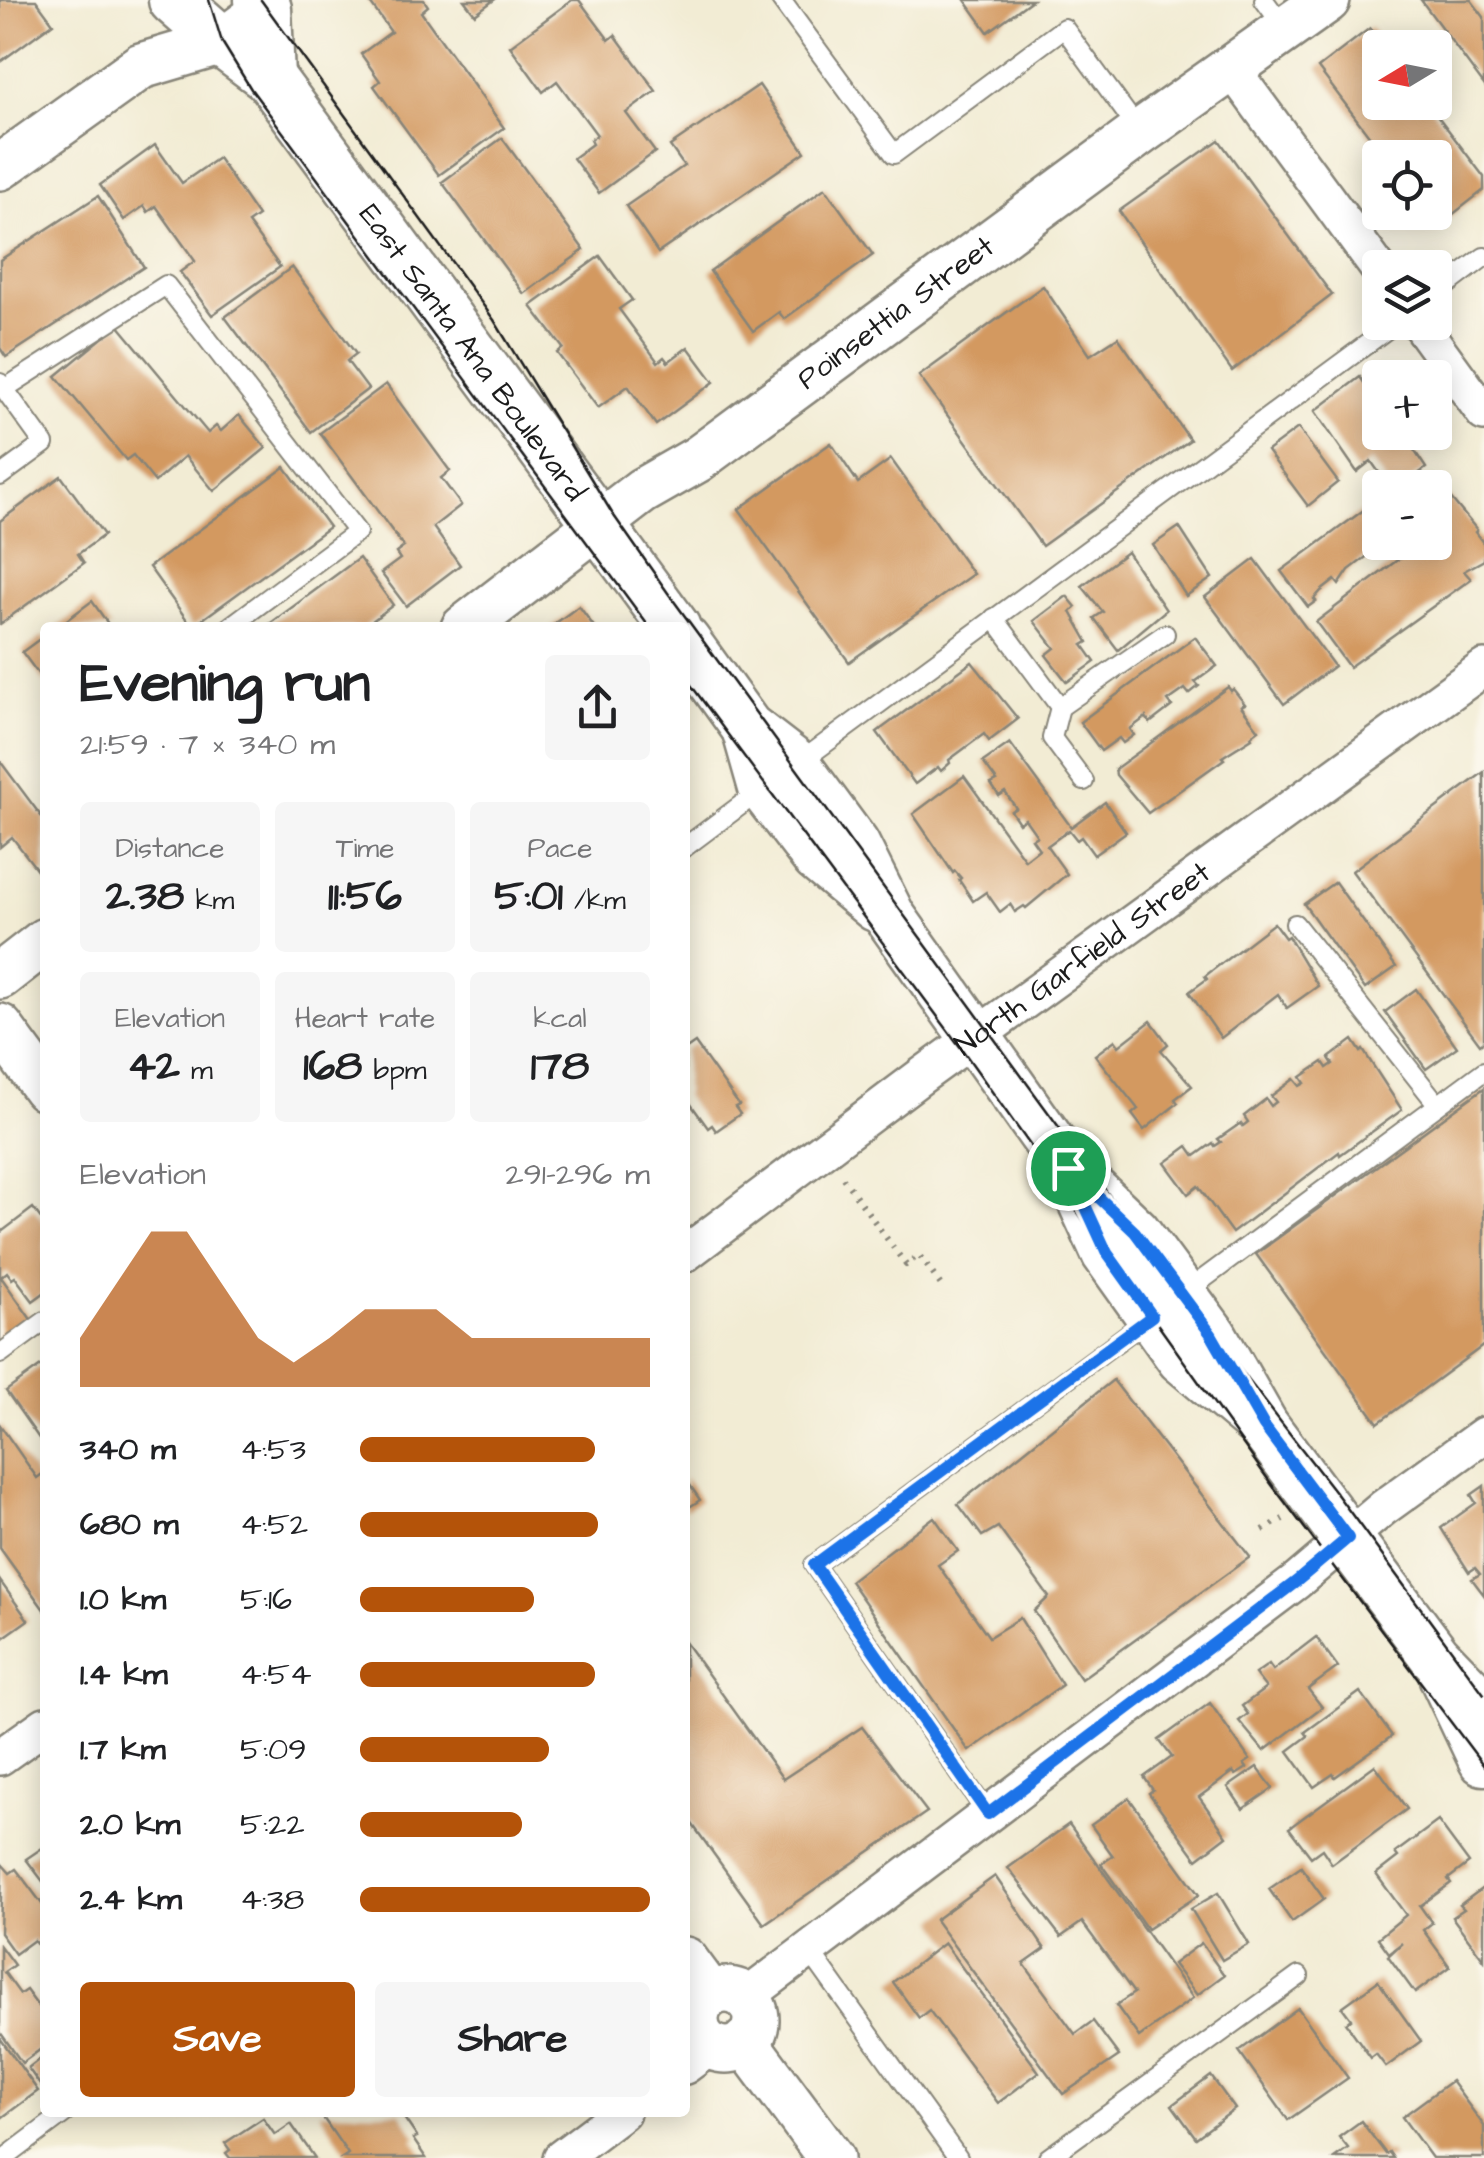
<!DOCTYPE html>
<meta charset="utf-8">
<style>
:root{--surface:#fff;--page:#f6f6f6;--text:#202124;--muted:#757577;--accent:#b45309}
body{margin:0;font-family:"Architects Daughter",sans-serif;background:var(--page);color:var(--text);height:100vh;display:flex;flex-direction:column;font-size:38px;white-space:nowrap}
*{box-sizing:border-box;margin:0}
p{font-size:32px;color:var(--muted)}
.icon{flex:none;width:55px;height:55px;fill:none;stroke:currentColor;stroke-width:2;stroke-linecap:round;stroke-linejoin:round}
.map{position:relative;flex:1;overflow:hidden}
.drawer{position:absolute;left:40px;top:622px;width:650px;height:1495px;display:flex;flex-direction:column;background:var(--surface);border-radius:10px;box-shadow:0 5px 25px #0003}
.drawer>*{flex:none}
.needle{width:65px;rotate:260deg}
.tools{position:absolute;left:1362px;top:30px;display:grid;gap:20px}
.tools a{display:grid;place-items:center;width:90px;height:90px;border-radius:10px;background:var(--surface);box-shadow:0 5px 25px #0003;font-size:50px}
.pin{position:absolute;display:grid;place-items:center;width:85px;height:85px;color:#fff;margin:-42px;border:5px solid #fff;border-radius:50%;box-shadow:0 2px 10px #0007}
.round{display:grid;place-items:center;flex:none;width:105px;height:105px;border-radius:10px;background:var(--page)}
.headline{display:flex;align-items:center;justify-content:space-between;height:170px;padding:0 40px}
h1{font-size:55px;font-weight:800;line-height:75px}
.metrics{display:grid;grid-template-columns:repeat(3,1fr);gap:15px;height:170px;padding:10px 40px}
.metrics div{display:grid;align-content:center;border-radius:10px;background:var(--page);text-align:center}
.metrics b{font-size:42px;font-weight:800}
.metrics small{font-size:28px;font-weight:400}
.metrics p{font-size:28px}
.chart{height:280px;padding:20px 40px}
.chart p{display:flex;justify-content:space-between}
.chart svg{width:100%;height:180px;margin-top:10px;fill:var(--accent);opacity:.7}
.action{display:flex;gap:20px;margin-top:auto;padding:20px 40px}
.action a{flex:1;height:115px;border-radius:10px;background:var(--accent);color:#fff;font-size:40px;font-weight:800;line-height:115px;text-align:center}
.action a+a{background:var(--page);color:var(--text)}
ul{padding:0 40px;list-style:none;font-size:32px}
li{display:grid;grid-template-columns:160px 120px 1fr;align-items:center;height:75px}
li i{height:25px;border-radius:12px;background:var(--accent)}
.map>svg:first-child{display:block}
</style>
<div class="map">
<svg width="1484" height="2158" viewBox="0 0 1484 2158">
<rect width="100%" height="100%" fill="#fbf7ec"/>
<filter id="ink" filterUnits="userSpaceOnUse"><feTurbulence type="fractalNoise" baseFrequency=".01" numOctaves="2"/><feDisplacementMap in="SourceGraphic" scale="20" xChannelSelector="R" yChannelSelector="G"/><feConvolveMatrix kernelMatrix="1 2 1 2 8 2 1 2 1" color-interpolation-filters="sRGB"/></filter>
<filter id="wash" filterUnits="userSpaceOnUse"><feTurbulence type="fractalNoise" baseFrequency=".0048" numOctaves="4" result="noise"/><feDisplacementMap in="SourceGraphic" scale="40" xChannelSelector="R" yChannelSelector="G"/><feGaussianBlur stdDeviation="2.25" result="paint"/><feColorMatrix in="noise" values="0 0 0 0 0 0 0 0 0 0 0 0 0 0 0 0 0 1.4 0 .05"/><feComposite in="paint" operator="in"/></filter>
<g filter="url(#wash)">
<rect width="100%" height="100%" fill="#f2ecd4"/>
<g id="blocks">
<g fill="#d39961">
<polygon points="0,0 36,0 53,23 0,62"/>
<polygon points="368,0 424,0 428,6 421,12 504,128 439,175 374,86 380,81 361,54 391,32"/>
<polygon points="464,0 494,0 475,14"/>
<polygon points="572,0 579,0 609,40 615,35 656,91 626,113 655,152 599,193 573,158 592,144 590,140 597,135 557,81 543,92 510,46"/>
<polygon points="965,0 1032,0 988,32"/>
<polygon points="1421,0 1471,0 1484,17 1484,85"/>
<polygon points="1370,28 1385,48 1380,48 1380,102 1427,102 1484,177 1484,190 1438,226 1428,212 1435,212 1435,158 1386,158 1318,68"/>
<polygon points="759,85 805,152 658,253 626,206 684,166 670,146"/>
<polygon points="502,138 584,250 524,294 442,182"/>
<polygon points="1219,140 1332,295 1232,371 1119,211"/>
<polygon points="155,145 182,183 218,158 258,216 248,223 280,267 212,315 180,272 195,261 156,206 148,212 144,206 124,220 100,185"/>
<polygon points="825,188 873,255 784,319 779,312 753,331 710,271"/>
<polygon points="98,196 144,267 6,357 0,348 0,260"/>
<polygon points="600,256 632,300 619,309 658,362 664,357 668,362 688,347 714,382 656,425 628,386 598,408 557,353 563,348 531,306"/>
<polygon points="292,267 356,354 347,361 368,389 311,432 225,317"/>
<polygon points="1043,286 1090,355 1118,337 1190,440 1042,546 919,376"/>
<polygon points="118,325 208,433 216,426 221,431 239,415 266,448 214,491 185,456 155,482 133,455 126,460 56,376"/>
<polygon points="1360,377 1380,405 1380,432 1402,432 1426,468 1400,488 1390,488 1371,461 1357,472 1315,411"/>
<polygon points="386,384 450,471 441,478 461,505 433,527 460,565 406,606 381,573 400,559 396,553 404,547 320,433"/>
<polygon points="1298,428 1338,482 1308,506 1267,451"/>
<polygon points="831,443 858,483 891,459 973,574 849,662 739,509"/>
<polygon points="285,467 329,527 192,627 149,567"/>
<polygon points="61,476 104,535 78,554 84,563 0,624 0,521"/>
<polygon points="1450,497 1477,530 1475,532 1484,544 1484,560 1464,571 1471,579 1349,667 1316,622 1421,542 1435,542 1435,508"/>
<polygon points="1380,498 1380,542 1398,542 1389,548 1387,545 1378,548 1349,570 1339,585 1335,580 1321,591 1314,599 1316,601 1308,607 1281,571"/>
<polygon points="1179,527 1212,578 1186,596 1153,545"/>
<polygon points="1127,552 1166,610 1118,650 1094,618 1103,612 1082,586"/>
<polygon points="359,558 393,605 363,628 264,628"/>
<polygon points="1255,559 1334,666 1284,704 1205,597"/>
<polygon points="1067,596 1076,607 1071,612 1088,642 1083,645 1095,662 1067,682 1046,655 1055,648 1034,621"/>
<polygon points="92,601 111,628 56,628"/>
<polygon points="579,606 595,628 549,628"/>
<polygon points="45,635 45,683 22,652"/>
<polygon points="1195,637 1217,666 1195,682 1199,686 1189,694 1185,689 1168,701 1172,706 1150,723 1146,717 1130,729 1134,735 1123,743 1119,738 1101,751 1080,722"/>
<polygon points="972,662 1018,719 989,741 984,734 949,760 950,763 941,771 938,767 915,784 877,732"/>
<polygon points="1228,687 1231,691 1233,689 1245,704 1241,706 1259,730 1251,736 1252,738 1222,757 1224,759 1148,813 1116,775 1115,769"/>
<polygon points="1010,743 1071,827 1105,802 1126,832 1094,855 1081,837 1077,840 1069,830 1047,846 1067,874 1026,908 1024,906 1015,912 1010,904 1000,912 986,892 973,901 959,880 961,878 955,871 953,873 913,814 964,776 1025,860 1039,849 1032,839 1037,836 1025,819 1019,823 1011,811 1016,808 1005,792 999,796 991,784 997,781 983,762"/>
<polygon points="0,761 41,816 45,813 45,872 41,875 12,837 0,847"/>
<polygon points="1484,772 1484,1041 1480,1044 1352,871"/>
<polygon points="1335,882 1396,967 1365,989 1304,904"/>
<polygon points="1274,923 1285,938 1288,936 1318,986 1287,1008 1278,994 1221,1038 1189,992 1207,979 1205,976"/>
<polygon points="1416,989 1457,1047 1426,1069 1385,1012"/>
<polygon points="1151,1021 1168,1044 1161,1050 1192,1086 1175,1099 1178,1103 1144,1130 1132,1114 1138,1109 1095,1055 1115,1040 1119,1046"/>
<polygon points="1353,1040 1361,1052 1363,1050 1402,1110 1340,1155 1339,1152 1232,1233 1198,1186 1188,1194 1165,1163 1188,1146 1195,1156 1213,1143 1215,1146 1221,1142 1218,1139 1241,1123 1243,1126 1248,1122 1244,1116 1266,1099 1271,1106 1276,1102 1271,1096 1294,1079 1300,1086 1305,1083 1301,1077 1323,1062 1327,1068 1333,1064 1329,1058"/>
<polygon points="695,1043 739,1105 735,1107 740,1114 716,1131 712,1125 708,1128 685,1096 685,1050"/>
<polygon points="1484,1088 1484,1345 1378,1423 1256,1254"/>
<polygon points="33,1208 45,1224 45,1292 33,1301 15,1277 12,1279 7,1272 1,1277 32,1321 0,1343 0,1233"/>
<polygon points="45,1363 45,1447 6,1391"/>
<polygon points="1113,1380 1250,1557 1081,1679 1034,1611 1049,1597 998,1527 982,1536 958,1504"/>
<polygon points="0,1425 37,1478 45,1472 45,1611 0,1548"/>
<polygon points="685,1478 700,1500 685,1510"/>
<polygon points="1484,1486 1484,1595 1472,1579 1480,1574 1475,1568 1469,1572 1441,1528 1476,1503 1471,1495"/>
<polygon points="934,1517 958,1551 938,1565 989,1637 1020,1618 1062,1685 969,1751 850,1581"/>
<polygon points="0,1581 28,1620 0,1640"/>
<polygon points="1316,1637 1338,1667 1308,1689 1322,1707 1264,1751 1239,1721 1248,1714 1242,1706 1266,1688 1255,1674 1269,1664 1273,1670"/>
<polygon points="685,1642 783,1779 862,1727 927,1812 764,1924 685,1814"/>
<polygon points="1360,1692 1392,1736 1335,1777 1333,1774 1314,1787 1288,1751 1308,1736 1305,1732"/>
<polygon points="1210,1703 1250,1760 1244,1764 1247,1768 1236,1775 1233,1772 1199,1797 1227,1836 1197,1859 1149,1793 1153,1790 1144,1777 1172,1757 1159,1740"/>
<polygon points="1375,1765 1407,1809 1332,1864 1322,1849 1311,1857 1289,1828"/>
<polygon points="1257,1767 1273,1788 1243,1809 1228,1787"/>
<polygon points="1129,1798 1199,1895 1147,1929 1101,1864 1113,1856 1091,1825"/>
<polygon points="1438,1821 1469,1863 1448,1879 1451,1883 1420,1906 1432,1923 1423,1930 1450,1967 1415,1993 1388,1956 1402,1943 1389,1953 1378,1938 1406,1915 1376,1874 1398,1857 1395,1853"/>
<polygon points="1069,1824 1193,1998 1139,2037 1116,2005 1134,1993 1082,1922 1061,1937 1008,1868"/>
<polygon points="45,1846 45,1884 26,1859"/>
<polygon points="2,1864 10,1873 16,1869 45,1908 45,1944 40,1948 34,1940 15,1954 0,1933"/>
<polygon points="1301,1867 1324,1899 1292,1922 1269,1889"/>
<polygon points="995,1876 1045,1949 1024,1964 1075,2034 1093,2021 1119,2056 1063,2094 935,1920"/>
<polygon points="1484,1887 1484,1960 1452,1917 1464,1909 1460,1905"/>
<polygon points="1218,1893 1249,1944 1222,1960 1191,1909"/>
<polygon points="944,1943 1039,2072 998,2103 929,2010 919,2018 893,1982"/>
<polygon points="1201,1943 1224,1975 1197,1995 1173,1964"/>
<polygon points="0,1946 14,1965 4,1972 20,1994 26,1990 45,2016 45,2046 22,2063 0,2032"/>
<polygon points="1378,1981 1421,2041 1386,2067 1376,2054 1371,2058 1346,2023 1351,2019 1342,2007"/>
<polygon points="1298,2008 1348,2078 1288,2120 1239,2051"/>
<polygon points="0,2038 38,2091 0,2119"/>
<polygon points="45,2055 45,2092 28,2068"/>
<polygon points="1211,2076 1235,2109 1196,2138 1172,2105"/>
<polygon points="1451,2081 1484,2126 1484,2158 1432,2158 1402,2117"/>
<polygon points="319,2112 400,2112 417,2137 413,2139 426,2158 342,2158 348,2154"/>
<polygon points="263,2118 275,2135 291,2124 315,2158 230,2158 226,2153 230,2150 225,2143"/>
<polygon points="1361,2121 1386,2154 1389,2152 1393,2158 1334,2158 1348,2148 1339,2137"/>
</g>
</g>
</g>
<g filter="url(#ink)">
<use href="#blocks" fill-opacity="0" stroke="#878478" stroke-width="2.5"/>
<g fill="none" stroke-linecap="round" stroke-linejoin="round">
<defs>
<g id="service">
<polyline points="781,0 894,154 1064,28 1140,132"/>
<polyline points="1264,0 1286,30"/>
<polyline points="1435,294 1484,257"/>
<polyline points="0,383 44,444 0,476"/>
<polyline points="4,389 166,285 357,532 228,628"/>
<polyline points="994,618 1060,707 1052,738 1084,781"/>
<polyline points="1060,707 1165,634"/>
<polyline points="796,765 1397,322"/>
<polyline points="685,847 761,790"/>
<polyline points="1295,924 1438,1105"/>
<polyline points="1183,1294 1484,1071"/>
<polyline points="0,1354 45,1321"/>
<polyline points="988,1814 814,1565 1151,1317"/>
<polyline points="809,1950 958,2158"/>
<polyline points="5,2158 66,2112"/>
<polyline points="1048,2158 1299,1976"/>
</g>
<g id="minor">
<polyline points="1231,68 1380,271"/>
<polyline points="1418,322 1484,413"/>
<path id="s1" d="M685,1254L920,1077L1484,668"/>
<polyline points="0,1757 45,1725"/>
<polyline points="746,1997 1297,1581 1383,1508 1484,1435"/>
<polyline points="685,2066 712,2046"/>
<polyline points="561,2158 622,2112"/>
</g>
<g id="tertiary">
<polyline points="0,167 141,66 222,42 249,22"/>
<path id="s2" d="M464,628L642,491L698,459L1141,132L1327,0"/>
<polyline points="0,976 45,941"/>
<polyline points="0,1027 45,1088"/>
<polyline points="685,1960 710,1994"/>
<circle cx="726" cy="2020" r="30"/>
<polyline points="745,2042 831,2158"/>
</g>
<g id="secondary">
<path id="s3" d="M174,0L222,42L269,77L675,628"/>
<polyline points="260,0 266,9 269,77"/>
<polyline points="685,642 747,728 795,765 854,845 890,917 1068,1168 1107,1253 1182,1358 1263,1426"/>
<polyline points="747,728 764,788 817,857 876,906"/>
<polyline points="1093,1192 1135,1232 1211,1335 1263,1426 1435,1656 1484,1707"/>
<polyline points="1445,1678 1484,1760"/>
</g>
</defs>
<use href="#service" stroke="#878478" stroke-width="22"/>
<use href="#minor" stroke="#878478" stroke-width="40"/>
<use href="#tertiary" stroke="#878478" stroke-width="50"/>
<use href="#secondary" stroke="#878478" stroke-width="55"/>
<g stroke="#878478" stroke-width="6" stroke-dasharray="2.5 8" stroke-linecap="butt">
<polyline points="843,1178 906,1265 919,1255 943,1288"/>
<polyline points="1263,1530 1283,1519"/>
</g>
<use href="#service" stroke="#fff" stroke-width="18"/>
<use href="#minor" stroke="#fff" stroke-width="35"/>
<use href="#tertiary" stroke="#fff" stroke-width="45"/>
<use href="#secondary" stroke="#fff" stroke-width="50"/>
<g stroke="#1c1c1c" stroke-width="2.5">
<polyline points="209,0 222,42 251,89 650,628"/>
<polyline points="261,0 494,320 612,513 668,593 1182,1295 1336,1493 1484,1694"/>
<polyline points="685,677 961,1048 1272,1485 1484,1766"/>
</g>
</g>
</g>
<g fill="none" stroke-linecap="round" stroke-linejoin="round" filter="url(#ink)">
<defs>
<polygon id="route" points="1068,1168 1135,1232 1211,1334 1264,1426 1348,1538 1297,1581 988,1814 814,1565 1152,1316 1107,1253"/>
</defs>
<use href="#route" stroke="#fff" stroke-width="20"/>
<use href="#route" stroke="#1a73e8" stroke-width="12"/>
</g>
<g text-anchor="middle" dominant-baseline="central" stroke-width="9" stroke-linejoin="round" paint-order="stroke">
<g font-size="30" fill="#1c1c1c" stroke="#fbf7ec">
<text stroke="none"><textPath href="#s2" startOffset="535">Poinsettia Street</textPath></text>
<text stroke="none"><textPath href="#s3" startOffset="465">East Santa Ana Boulevard</textPath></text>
<text stroke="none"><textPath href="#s1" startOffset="495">North Garfield Street</textPath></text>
</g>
</g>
</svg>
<div class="tools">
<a><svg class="needle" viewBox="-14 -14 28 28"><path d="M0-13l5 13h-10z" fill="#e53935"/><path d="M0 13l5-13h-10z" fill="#757577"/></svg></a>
<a><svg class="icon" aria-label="locate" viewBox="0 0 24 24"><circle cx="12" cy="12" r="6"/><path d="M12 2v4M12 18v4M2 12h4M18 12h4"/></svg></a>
<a><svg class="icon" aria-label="layers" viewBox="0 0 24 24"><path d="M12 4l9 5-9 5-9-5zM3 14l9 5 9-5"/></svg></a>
<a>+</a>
<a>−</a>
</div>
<div class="pin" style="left:1068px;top:1168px;background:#1e9e55"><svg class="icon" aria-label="arrive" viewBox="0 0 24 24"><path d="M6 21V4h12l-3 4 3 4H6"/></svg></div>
<section class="drawer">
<div class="headline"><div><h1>Evening run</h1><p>21:59 · 7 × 340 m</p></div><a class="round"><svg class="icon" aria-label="share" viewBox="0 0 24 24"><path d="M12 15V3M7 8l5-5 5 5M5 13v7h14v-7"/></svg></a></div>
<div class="metrics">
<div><p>Distance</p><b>2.38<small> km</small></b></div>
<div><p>Time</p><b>11:56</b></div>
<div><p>Pace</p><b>5:01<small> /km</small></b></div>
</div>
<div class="metrics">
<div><p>Elevation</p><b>42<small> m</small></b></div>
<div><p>Heart rate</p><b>168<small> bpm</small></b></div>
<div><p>kcal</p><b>178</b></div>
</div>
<div class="chart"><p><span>Elevation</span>291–296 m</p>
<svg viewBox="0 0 160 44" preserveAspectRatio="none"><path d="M0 44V32L10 19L20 6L30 6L40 19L50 32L60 38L70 32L80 25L90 25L100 25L110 32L120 32L130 32L140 32L150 32L160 32V44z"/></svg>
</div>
<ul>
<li><b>340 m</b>4:53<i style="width:81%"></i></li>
<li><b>680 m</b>4:52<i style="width:82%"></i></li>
<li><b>1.0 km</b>5:16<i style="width:60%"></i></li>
<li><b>1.4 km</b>4:54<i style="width:81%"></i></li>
<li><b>1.7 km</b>5:09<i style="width:65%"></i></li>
<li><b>2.0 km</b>5:22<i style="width:56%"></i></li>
<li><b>2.4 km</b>4:38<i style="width:100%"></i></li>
</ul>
<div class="action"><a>Save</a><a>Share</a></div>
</section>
</div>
